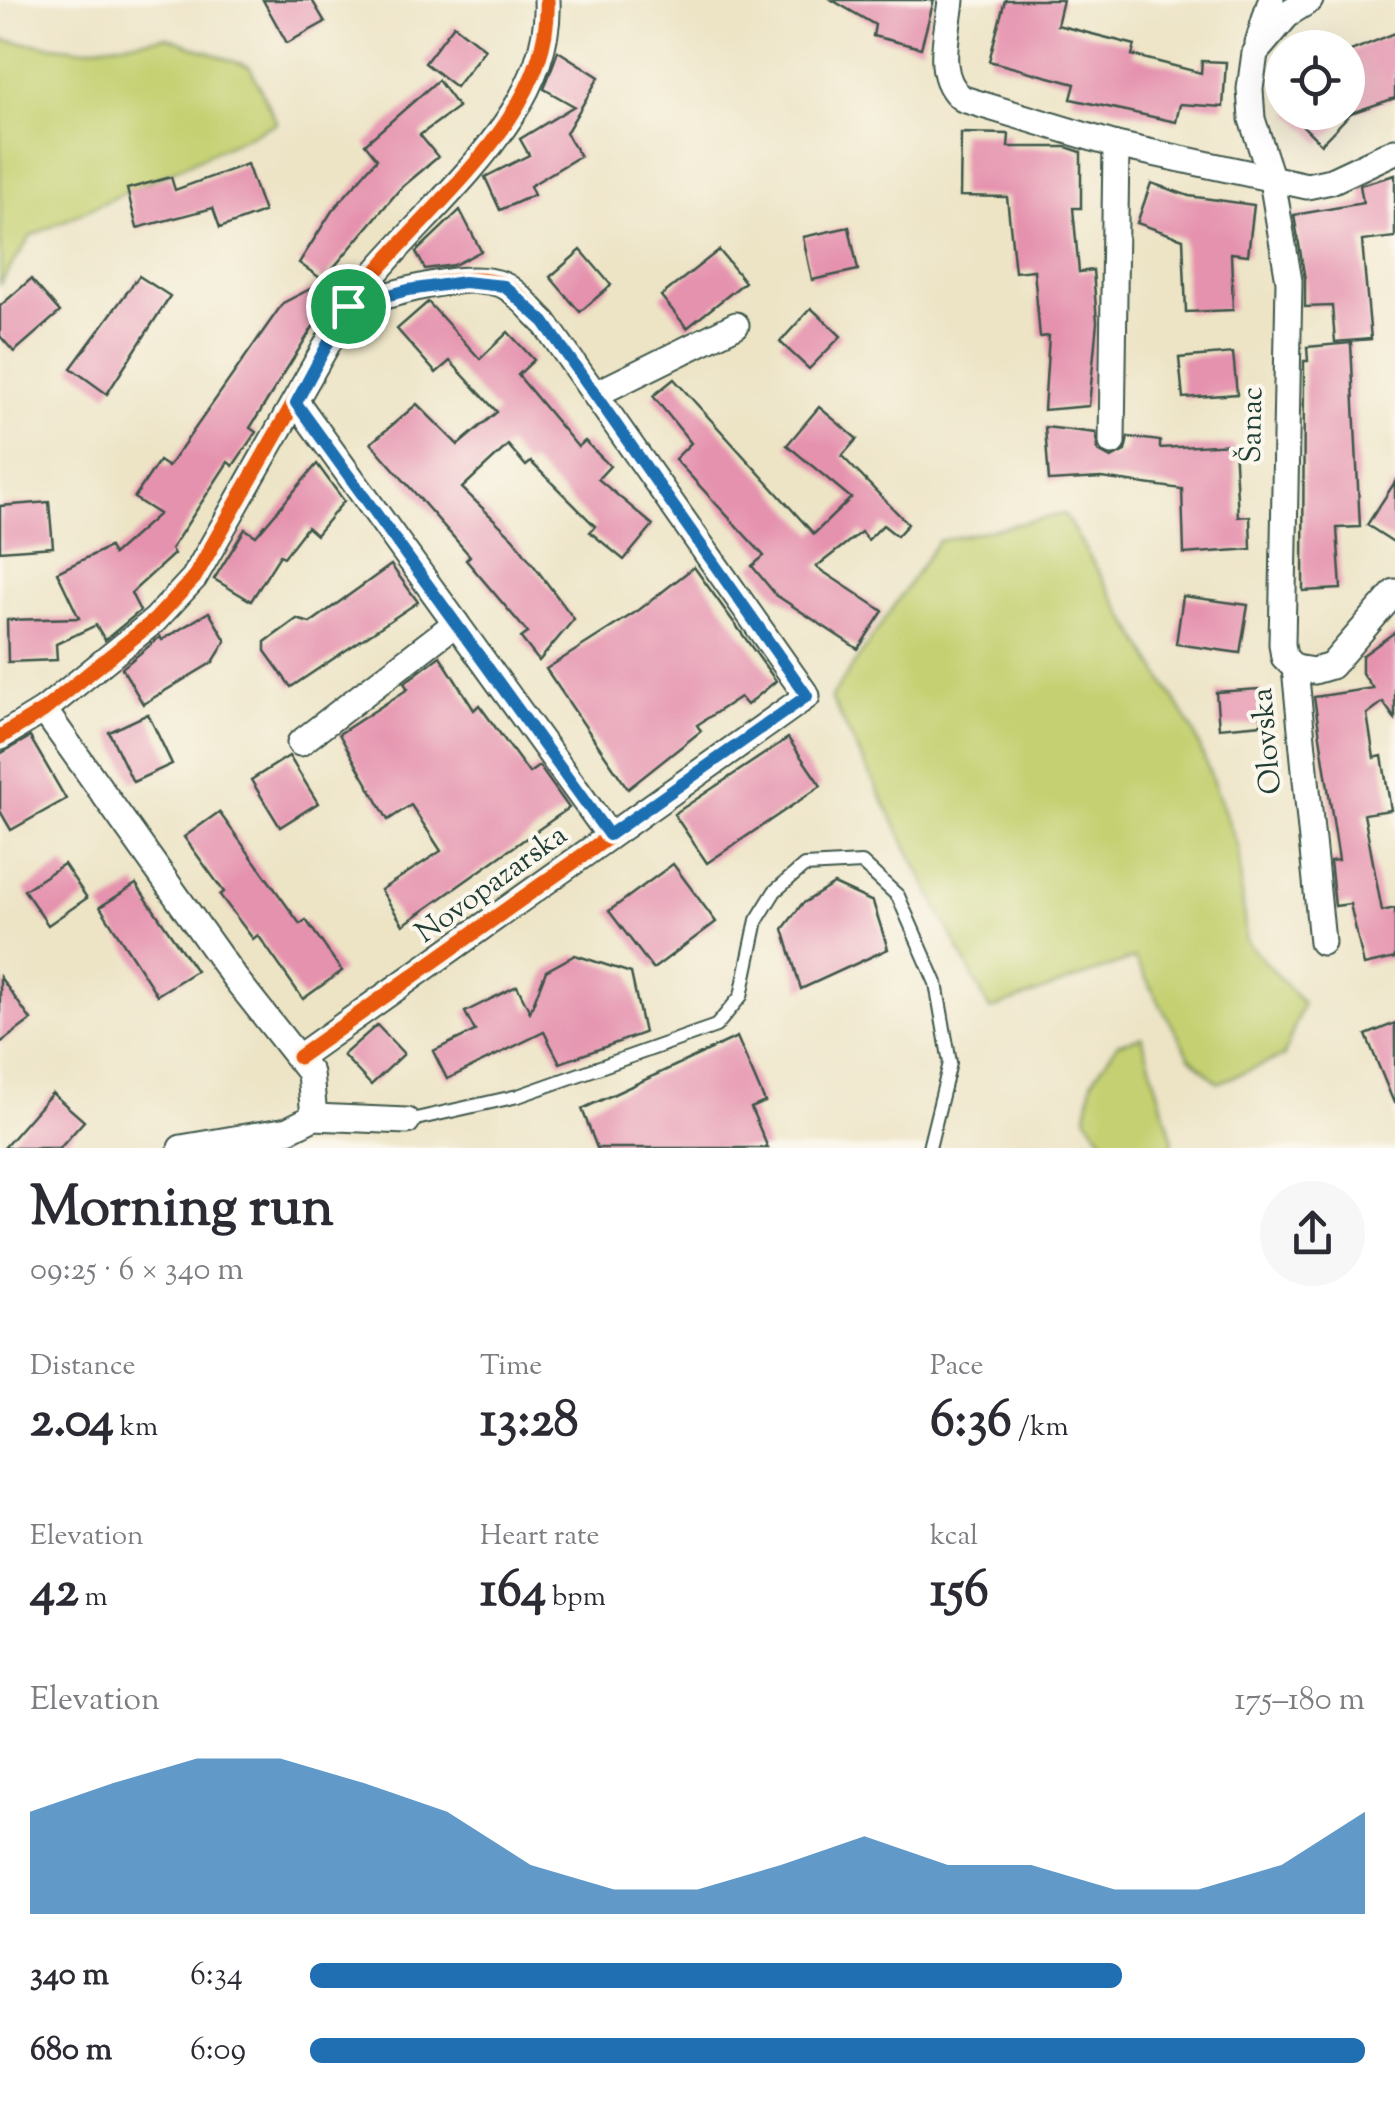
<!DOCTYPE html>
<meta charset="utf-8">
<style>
:root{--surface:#fff;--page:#f7f7f7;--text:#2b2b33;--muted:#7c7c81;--accent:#1f6fb2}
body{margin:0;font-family:"Sorts Mill Goudy",serif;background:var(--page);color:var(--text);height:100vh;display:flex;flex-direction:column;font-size:38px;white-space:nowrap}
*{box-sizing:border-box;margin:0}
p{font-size:32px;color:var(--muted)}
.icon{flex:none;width:55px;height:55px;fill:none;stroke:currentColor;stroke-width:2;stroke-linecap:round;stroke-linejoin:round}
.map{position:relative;height:1148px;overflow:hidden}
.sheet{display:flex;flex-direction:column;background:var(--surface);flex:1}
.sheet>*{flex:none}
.controls{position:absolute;left:1265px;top:30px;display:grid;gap:20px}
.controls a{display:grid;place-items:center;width:100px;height:100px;border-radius:50%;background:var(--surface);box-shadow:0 10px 40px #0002;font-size:50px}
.pin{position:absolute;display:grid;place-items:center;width:85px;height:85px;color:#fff;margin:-42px;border:5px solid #fff;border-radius:50%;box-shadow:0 2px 10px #0007}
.round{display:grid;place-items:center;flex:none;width:105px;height:105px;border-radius:52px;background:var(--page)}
.headline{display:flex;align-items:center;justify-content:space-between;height:170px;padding:0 30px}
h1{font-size:55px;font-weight:700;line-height:75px}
.figures{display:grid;grid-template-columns:repeat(3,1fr);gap:15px;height:170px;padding:10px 30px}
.figures div{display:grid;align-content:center}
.figures b{font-size:50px;font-weight:700}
.figures small{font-size:28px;font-weight:400}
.figures p{font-size:28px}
.chart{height:280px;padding:20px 30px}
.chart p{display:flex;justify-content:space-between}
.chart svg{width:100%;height:180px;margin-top:10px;fill:var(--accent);opacity:.7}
ul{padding:0 30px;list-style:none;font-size:32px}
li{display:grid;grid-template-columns:160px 120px 1fr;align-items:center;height:75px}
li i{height:25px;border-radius:12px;background:var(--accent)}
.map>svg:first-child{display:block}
</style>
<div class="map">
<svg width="1395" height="1148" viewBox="0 0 1395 1148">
<rect width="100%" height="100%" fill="#fbf7ec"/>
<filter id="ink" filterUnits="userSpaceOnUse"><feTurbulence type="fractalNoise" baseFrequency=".01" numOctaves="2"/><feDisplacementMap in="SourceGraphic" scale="20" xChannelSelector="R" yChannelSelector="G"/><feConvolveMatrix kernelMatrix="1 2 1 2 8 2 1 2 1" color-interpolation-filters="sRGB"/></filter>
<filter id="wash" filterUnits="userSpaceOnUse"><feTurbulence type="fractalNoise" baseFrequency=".0048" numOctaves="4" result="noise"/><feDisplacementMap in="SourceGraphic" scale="40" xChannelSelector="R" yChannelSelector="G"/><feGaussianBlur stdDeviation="2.25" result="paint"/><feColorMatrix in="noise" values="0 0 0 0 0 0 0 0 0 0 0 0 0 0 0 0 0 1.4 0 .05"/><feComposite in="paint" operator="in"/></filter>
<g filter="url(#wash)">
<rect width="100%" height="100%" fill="#ede4c6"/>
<g fill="#c4d071" stroke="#728652" stroke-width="2.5">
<polygon points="166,37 250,67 277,123 31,236 0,284 0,40 79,49"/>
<polygon points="1064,514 1194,732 1238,847 1246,941 1303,1003 1284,1056 1218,1083 1190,1057 1134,958 990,1010 831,698 938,541"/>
<polygon points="1142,1037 1173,1141 1171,1148 1109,1148 1086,1116 1092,1081 1118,1043"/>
</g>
<g id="blocks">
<g fill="#e592ae">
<polygon points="263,0 312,0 325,22 287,43"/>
<polygon points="832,0 934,0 921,48 873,36 875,25"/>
<polygon points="1005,0 1063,0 1057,25 1135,45 1132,55 1201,73 1202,61 1226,62 1223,107 1180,104 1176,122 1071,99 1075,84 989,61"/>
<polygon points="454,25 485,49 456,87 425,63"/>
<polygon points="1395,33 1395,98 1351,113 1321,144 1289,112 1348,112 1348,52"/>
<polygon points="558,51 599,77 566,133 580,156 530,186 534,195 500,210 485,177 529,155 520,139 574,106 544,89"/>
<polygon points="438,80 458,107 420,135 438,157 400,189 323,280 299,263 332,211 377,159 365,144"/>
<polygon points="961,133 1009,134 1008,147 1066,147 1081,152 1081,208 1073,208 1079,272 1093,270 1097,322 1089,406 1044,410 1049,336 1040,337 1034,270 1015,272 1007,197 960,196"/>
<polygon points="247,164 264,212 220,228 213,208 137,228 127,189 171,177 175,190"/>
<polygon points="1395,175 1395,237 1362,241 1371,339 1335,342 1332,306 1305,307 1305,279 1294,215 1363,203 1360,185"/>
<polygon points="1151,183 1189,196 1254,205 1248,255 1231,253 1233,310 1186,312 1183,239 1137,223"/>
<polygon points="460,210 481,251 454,265 425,269 416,252"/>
<polygon points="849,227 858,270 812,280 803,237"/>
<polygon points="581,250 611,285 580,312 550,277"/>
<polygon points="719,250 745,282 687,328 661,296"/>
<polygon points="349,269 250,428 256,432 233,466 228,462 171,549 174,554 131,593 140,611 105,640 96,625 56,644 57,660 8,662 7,620 79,618 57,572 109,547 113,555 159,514 134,498 159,461 168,467 283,303"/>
<polygon points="139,276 170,296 107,394 71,368"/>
<polygon points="31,279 60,312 14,352 0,336 0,306"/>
<polygon points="428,302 480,359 508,332 534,360 518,375 578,447 585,441 610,466 598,479 653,525 624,560 590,532 595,526 531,462 526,466 508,445 462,488 513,538 574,619 539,661 521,638 528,633 466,560 470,556 371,443 417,404 458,445 497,412 450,361 436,373 397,329"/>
<polygon points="811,308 841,336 809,369 780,342"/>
<polygon points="1351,343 1360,527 1337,528 1341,589 1303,591 1304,361 1308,361 1307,347"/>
<polygon points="1233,353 1237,394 1183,398 1179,358"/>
<polygon points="674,379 814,534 851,498 787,445 819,407 857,439 842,456 908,524 897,536 883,525 868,540 861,532 816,567 883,611 858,649 776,595 752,566 764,556 675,459 691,443 653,396"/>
<polygon points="1045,427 1096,433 1098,451 1111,458 1125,451 1128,437 1160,441 1160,448 1234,444 1238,517 1250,516 1251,549 1184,554 1182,489 1101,478 1049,481"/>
<polygon points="317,464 344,501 316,535 307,527 284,557 280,555 251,601 214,579 245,529 256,536"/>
<polygon points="1395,482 1395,543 1367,525"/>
<polygon points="49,502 53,547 0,551 0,506"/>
<polygon points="391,565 418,602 291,687 265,651 265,642 297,619 310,623"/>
<polygon points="694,567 776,681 747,705 740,697 697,725 701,731 628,789 546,669 639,610"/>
<polygon points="1183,596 1248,605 1240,653 1176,644"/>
<polygon points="209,612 226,641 213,662 143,704 122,668 160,637 162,640"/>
<polygon points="1395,632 1395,719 1383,702 1367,714 1374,758 1382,756 1391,810 1364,814 1382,911 1395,908 1395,958 1364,965 1350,904 1335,906 1330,861 1339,860 1314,697 1373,688 1362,673 1362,656"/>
<polygon points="440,656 474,710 479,705 529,773 539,766 569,808 403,925 381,890 441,851 411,805 388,820 339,734 408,689 404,683"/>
<polygon points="1259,689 1262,724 1219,728 1216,692"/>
<polygon points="148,714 172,764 133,782 109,732"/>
<polygon points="30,737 66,799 11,830 0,811 0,754"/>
<polygon points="788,738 821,786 707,863 674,814"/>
<polygon points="289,756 318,803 280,827 251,780"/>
<polygon points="219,812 300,924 306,920 342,971 303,999 258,935 253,939 220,895 224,892 184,837"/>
<polygon points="64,864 87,898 48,925 24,890"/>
<polygon points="673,864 716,922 653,969 609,911"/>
<polygon points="136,884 196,971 157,995 100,907"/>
<polygon points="834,884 873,902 888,949 801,989 783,929 802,904"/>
<polygon points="575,955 631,973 644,1033 560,1063 544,1032 447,1079 433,1051 475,1031 465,1012 517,986 530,1012 546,971"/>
<polygon points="0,977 31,1020 0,1043"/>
<polygon points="1395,1023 1395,1103 1394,1103 1366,1035"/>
<polygon points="377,1025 404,1054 371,1085 343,1055"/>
<polygon points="737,1037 765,1102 751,1108 768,1148 597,1148 582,1109"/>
<polygon points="52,1093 84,1121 60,1148 4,1148"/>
</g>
</g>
</g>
<g filter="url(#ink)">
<use href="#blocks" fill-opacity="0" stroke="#3e564a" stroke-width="2.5"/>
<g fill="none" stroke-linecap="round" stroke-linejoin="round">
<defs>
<polyline id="lane" points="407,1121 518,1096 716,1026 741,996 757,920 775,891 804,866 862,863 898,896 936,983 950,1063 929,1148"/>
<g id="street">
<path d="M951,0C948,33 933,77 963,99L1116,145L1307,186L1331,181L1395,151"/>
<polyline points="1258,43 1271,0"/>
<polyline points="596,394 736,325"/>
<polyline points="297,403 609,835"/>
<polyline points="1112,442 1116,145"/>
<polyline points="1295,668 1284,657 1282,644 1289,281 1272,180 1252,119 1250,89 1255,53 1289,13 1310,0"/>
<polyline points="1295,668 1322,942"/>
<polyline points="1295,668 1314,671 1331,666 1395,592"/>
<polyline points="44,710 234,977 310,1073 314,1117"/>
<path d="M0,737L44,710L155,620L194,578L349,306C414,214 553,122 547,0"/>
<polyline points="300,743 456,623"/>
<path d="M299,1057L807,696L544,322C533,312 517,291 503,285C465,269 387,296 349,306"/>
<polyline points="181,1148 288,1130 314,1117 407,1121"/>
</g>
</defs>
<use href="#lane" stroke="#3e564a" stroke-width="16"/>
<use href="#street" stroke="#3e564a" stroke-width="29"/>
<use href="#lane" stroke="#fff" stroke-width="12"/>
<use href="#street" stroke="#fff" stroke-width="25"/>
<defs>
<g id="cycleway">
<path d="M0,737L44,710L155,620L194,578L349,306C414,214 553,122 547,0"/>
<path d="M299,1057L807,696L544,322C533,312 517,291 503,285C465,269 387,296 349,306"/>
</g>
</defs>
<use href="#cycleway" stroke="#fbf7ec" stroke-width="21"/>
<use href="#cycleway" stroke="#e8590c" stroke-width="15"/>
</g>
</g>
<g fill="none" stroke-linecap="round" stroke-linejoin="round" filter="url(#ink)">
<defs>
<polygon id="route" points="464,282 504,286 544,322 807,696 609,835 296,403 348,306 408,290"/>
</defs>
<use href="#route" stroke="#fff" stroke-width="20"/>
<use href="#route" stroke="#1f6fb2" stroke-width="12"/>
</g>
<g text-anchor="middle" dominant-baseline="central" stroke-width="8" stroke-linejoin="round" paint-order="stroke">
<g font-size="30" fill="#1f3d34" stroke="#fbf7ec">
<text transform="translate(1253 425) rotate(-89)">Šanac</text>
<text transform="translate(1268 741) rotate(-95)">Olovska</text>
<text transform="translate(492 885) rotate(-36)">Novopazarska</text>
</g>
</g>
</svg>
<div class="controls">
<a><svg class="icon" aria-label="locate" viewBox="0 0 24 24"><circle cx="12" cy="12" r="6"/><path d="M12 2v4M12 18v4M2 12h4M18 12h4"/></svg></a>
</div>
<div class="pin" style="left:348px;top:306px;background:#1e9e55"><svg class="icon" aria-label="arrive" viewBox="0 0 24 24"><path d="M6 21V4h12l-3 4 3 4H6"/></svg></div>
</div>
<section class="sheet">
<div class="headline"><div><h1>Morning run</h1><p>09:25 · 6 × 340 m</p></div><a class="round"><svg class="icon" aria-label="share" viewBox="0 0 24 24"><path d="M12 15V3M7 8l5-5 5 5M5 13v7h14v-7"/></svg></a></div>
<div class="figures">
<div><p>Distance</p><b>2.04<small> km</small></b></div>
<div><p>Time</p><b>13:28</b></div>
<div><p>Pace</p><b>6:36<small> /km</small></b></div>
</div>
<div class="figures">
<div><p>Elevation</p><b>42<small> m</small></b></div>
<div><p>Heart rate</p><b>164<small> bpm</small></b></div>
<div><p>kcal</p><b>156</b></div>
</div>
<div class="chart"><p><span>Elevation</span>175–180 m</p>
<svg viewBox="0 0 160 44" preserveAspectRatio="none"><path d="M0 44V19L10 12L20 6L30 6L40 12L50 19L60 32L70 38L80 38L90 32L100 25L110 32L120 32L130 38L140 38L150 32L160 19V44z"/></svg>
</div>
<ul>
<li><b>340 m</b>6:34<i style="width:77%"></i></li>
<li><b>680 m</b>6:09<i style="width:100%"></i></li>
</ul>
</section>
